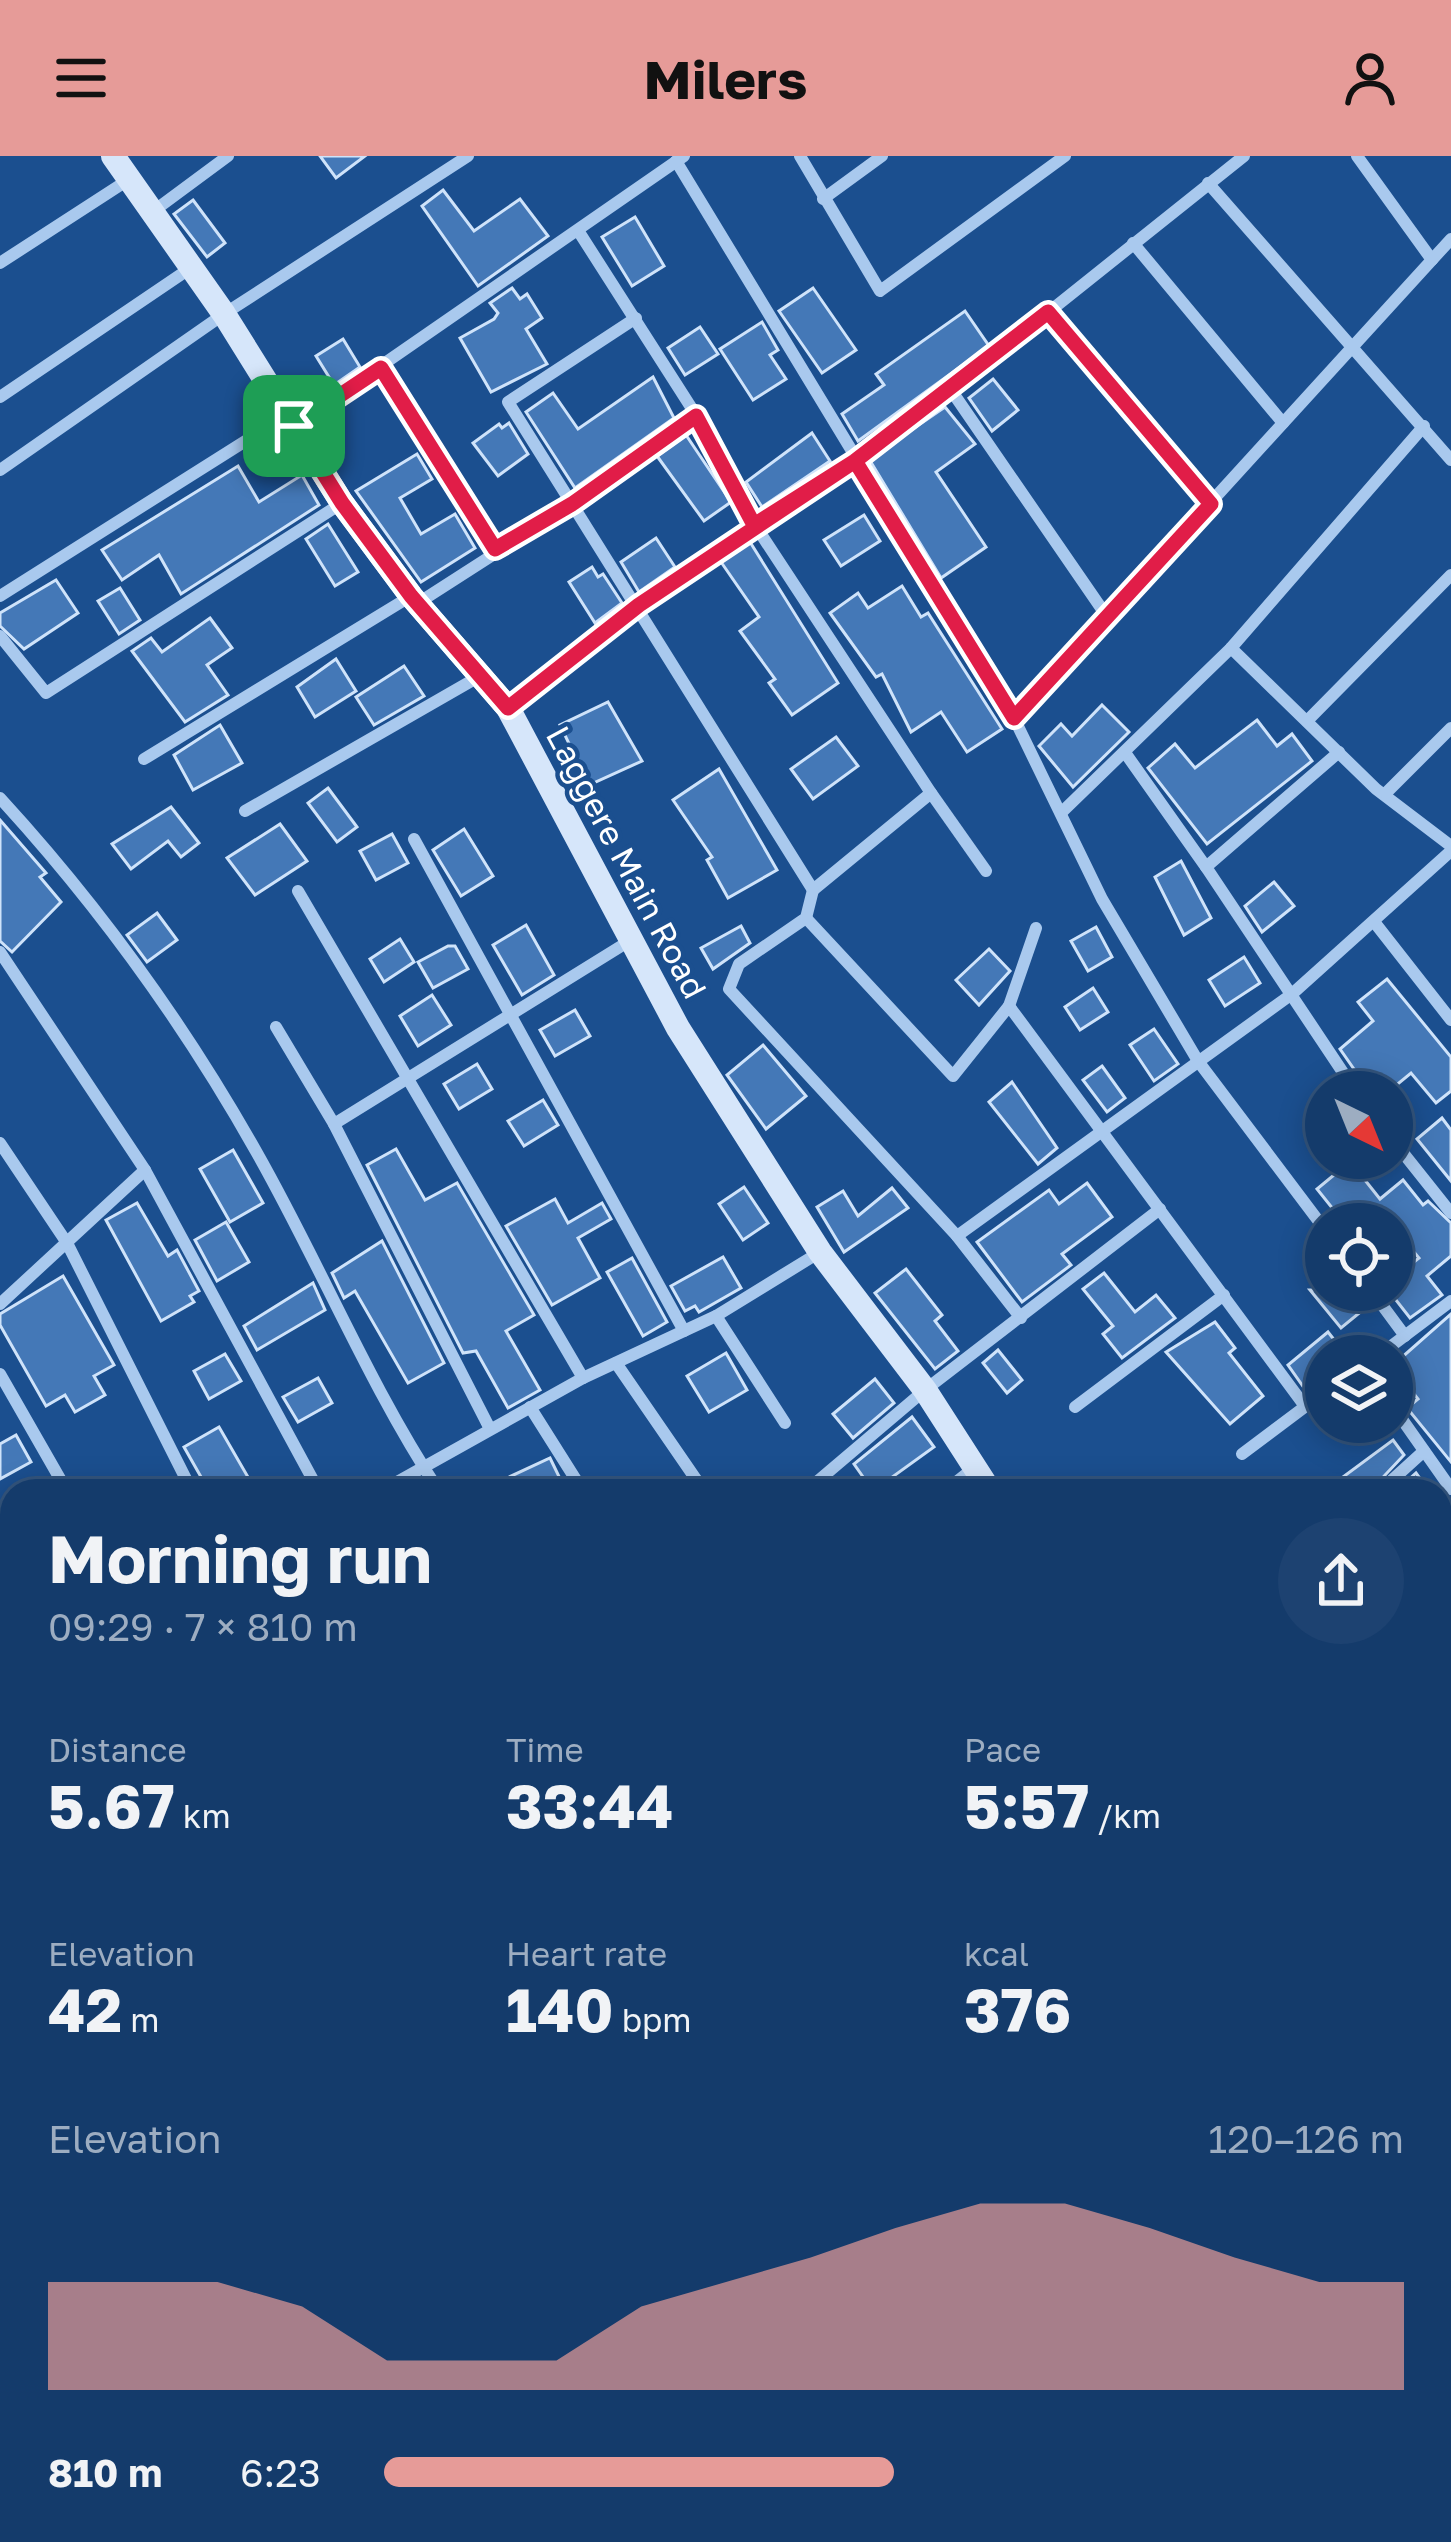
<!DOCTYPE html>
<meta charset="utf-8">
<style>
:root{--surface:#143b6b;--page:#1d4271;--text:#f1f3f6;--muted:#9dadc1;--line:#33557e;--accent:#e69b98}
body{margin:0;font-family:"Golos Text",sans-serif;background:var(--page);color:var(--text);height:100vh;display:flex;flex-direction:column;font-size:45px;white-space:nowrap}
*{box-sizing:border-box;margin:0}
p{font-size:39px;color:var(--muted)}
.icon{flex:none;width:66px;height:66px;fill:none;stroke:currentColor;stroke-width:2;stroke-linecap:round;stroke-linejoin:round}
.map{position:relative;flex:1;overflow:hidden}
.panel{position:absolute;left:0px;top:1323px;width:1452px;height:1065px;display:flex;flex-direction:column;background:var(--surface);border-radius:36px 36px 0 0;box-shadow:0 6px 30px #0003,0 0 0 3px var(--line)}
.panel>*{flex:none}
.needle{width:78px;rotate:137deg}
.buttons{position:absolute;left:1305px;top:915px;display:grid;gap:24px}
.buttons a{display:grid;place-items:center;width:108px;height:108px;border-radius:50%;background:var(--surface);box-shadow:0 6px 30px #0003,0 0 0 3px var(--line);font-size:60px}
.pin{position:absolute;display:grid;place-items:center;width:102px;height:102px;color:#fff;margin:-51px;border-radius:24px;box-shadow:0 6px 18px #0006}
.round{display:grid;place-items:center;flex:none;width:126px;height:126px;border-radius:63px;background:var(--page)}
.head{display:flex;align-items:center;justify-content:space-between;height:204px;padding:0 48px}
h1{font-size:66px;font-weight:700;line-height:90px}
.metrics{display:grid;grid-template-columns:repeat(3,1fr);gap:18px;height:204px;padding:12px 48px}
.metrics div{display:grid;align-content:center}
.metrics b{font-size:60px;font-weight:700}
.metrics small{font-size:33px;font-weight:400}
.metrics p{font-size:33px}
.chart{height:336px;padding:24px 48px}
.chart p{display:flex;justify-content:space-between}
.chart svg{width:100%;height:216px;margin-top:12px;fill:var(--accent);opacity:.7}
ul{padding:0 48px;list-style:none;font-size:39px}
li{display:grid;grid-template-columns:192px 144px 1fr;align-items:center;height:90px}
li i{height:30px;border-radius:15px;background:var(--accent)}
header{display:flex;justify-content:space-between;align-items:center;height:156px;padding:0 48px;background:var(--accent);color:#111;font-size:54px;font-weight:700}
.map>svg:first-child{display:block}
</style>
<header><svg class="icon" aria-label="menu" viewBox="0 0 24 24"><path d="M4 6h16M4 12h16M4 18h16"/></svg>Milers<svg class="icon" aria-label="person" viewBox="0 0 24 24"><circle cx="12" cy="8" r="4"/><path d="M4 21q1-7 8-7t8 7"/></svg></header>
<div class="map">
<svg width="1451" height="2386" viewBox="0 0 1451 2386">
<rect width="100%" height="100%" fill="#1b4f8f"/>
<g fill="#4478b7" stroke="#cfe3fa" stroke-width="3">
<polygon points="320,0 365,0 336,22"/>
<polygon points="443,34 474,75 520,43 548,80 478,130 422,50"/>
<polygon points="193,44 225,87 207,101 174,58"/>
<polygon points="635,61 664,110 632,130 602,81"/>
<polygon points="512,132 520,143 527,138 542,162 526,173 547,208 491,236 460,182 494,163 498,157 490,147"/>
<polygon points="813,132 856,194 822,217 779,155"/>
<polygon points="965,155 989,190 858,285 842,258 884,229 876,218"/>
<polygon points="762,166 778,194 770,199 786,223 753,244 720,193"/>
<polygon points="700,171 718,198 685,219 668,192"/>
<polygon points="343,183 360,211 334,229 316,200"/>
<polygon points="653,221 674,262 575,332 526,256 553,237 578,273"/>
<polygon points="993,223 1018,254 992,275 969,242"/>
<polygon points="945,251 975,288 936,316 986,391 941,422 869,303"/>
<polygon points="509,267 528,298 498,320 473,287 499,268 502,272"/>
<polygon points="812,277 830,305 762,351 746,326"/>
<polygon points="686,279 731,346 704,365 657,300"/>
<polygon points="417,298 432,323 400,342 421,378 455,358 475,392 421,426 356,335"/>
<polygon points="238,310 259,346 302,319 319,349 181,438 159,399 122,424 102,394"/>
<polygon points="864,359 880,385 841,410 824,384"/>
<polygon points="328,368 358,416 335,430 306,383"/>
<polygon points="656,382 675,411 639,436 621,406"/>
<polygon points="750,386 838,527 792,559 769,527 775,523 740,475 759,461 721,406"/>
<polygon points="592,411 598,421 603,418 622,447 595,467 569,426"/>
<polygon points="56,424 78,457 24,493 0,470 0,457"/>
<polygon points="902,430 921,461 928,457 1002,573 967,596 941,556 911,576 882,518 876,521 830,457 858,437 868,452"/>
<polygon points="120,432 140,464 119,478 98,445"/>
<polygon points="210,462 232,492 207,509 228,539 185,566 132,495 151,482 162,496"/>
<polygon points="336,503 356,535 315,561 297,531"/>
<polygon points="404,510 424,540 374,569 356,541"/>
<polygon points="608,546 642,605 589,629 560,569"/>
<polygon points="1102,549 1129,576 1073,631 1039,590 1061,568 1072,580"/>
<polygon points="1257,564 1277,590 1292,578 1312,605 1207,688 1148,612 1175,588 1195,612"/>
<polygon points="220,569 242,607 193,634 174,599"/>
<polygon points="836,581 858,610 813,643 791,613"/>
<polygon points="719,613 777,714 728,742 707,704 712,701 673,644"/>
<polygon points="328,632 357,671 337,686 308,647"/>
<polygon points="171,651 199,687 181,701 168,685 131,713 112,688"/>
<polygon points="0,664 46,717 40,721 61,746 12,796 0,785"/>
<polygon points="280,668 307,705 255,739 227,702"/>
<polygon points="464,673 493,720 461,740 433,694"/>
<polygon points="392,678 408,707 376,724 360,695"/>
<polygon points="1181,705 1211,762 1184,779 1155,721"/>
<polygon points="1274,726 1294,750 1262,776 1245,750"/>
<polygon points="157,757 177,784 147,806 127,779"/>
<polygon points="526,769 554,819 522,839 493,789"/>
<polygon points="741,770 750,787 713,813 701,792"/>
<polygon points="1096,771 1112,801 1088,815 1071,785"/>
<polygon points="400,783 414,806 384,826 370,803"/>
<polygon points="448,790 455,790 468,813 433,832 418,806"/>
<polygon points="989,793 1010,815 979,849 956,824"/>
<polygon points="1244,801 1260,827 1225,850 1209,824"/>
<polygon points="1387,823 1451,901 1451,935 1436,947 1411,917 1388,936 1370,936 1340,893 1373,865 1358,846"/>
<polygon points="1093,832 1108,856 1080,874 1065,851"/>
<polygon points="432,839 451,869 418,890 400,860"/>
<polygon points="575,854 590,880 555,900 540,874"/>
<polygon points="1154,873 1178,908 1154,925 1130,889"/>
<polygon points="763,889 806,940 766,973 727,919"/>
<polygon points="477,908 492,933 459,953 444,928"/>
<polygon points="1102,910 1125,942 1107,956 1083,924"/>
<polygon points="1012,926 1057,992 1038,1008 989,946"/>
<polygon points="543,944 558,969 524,990 508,965"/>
<polygon points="1442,962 1451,974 1451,1025 1417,983"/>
<polygon points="396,993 425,1044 457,1027 534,1159 506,1175 540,1234 508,1252 476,1195 463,1197 367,1009"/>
<polygon points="233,994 263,1047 230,1066 200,1013"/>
<polygon points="1346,1009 1353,1009 1380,1043 1403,1024 1423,1049 1428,1045 1451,1067 1451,1100 1427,1120 1442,1139 1410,1162 1392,1139 1392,1123 1419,1102 1383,1059 1372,1068 1345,1068 1317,1033"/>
<polygon points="1087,1027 1112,1061 1062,1098 1071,1109 1022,1146 977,1086 1049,1034 1059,1048"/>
<polygon points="744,1031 768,1067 743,1084 719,1048"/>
<polygon points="892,1032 908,1052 844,1096 817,1051 843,1035 858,1060"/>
<polygon points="555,1043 568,1067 602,1047 611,1063 578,1082 600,1122 552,1149 506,1070"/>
<polygon points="137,1047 168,1100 177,1094 199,1135 190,1140 194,1146 161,1165 106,1064"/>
<polygon points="226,1066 249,1106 217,1125 195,1084"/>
<polygon points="382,1085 444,1207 408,1227 355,1135 344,1142 332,1117"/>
<polygon points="723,1101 741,1132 699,1156 695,1150 685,1155 671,1130"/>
<polygon points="632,1102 667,1166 643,1180 607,1116"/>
<polygon points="906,1113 942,1159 935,1165 958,1195 935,1213 875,1137"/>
<polygon points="1104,1117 1135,1156 1156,1139 1175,1162 1122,1202 1103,1178 1113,1170 1083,1133"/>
<polygon points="63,1120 114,1209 94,1220 105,1239 75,1256 65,1239 46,1250 0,1169 0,1158"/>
<polygon points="313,1127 325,1154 257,1194 244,1170"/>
<polygon points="1310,1134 1361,1134 1369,1149 1341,1172"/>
<polygon points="1451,1158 1451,1306 1407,1252 1418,1243 1392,1210"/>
<polygon points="1215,1166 1235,1192 1229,1197 1263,1240 1230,1268 1166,1196"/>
<polygon points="1328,1176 1347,1200 1326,1200 1326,1224 1307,1236 1288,1209"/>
<polygon points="998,1194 1022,1224 1007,1237 983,1207"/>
<polygon points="726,1197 747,1234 709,1256 687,1220"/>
<polygon points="225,1198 241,1225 209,1243 194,1215"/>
<polygon points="318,1222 332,1247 298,1266 283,1241"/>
<polygon points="875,1223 894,1247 853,1282 833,1258"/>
<polygon points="912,1261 934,1291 873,1335 854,1308"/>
<polygon points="219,1271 256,1335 209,1335 184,1291"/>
<polygon points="16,1279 31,1306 0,1323 0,1288"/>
<polygon points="1393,1284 1404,1299 1370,1335 1324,1335"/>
<polygon points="550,1302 566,1335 479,1335"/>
<polygon points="1416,1317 1429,1335 1396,1335"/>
</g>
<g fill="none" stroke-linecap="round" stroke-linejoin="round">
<g stroke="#a9c9ee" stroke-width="12">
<polyline points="800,0 880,135 1065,0"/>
<polyline points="1357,0 1432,104"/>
<polyline points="676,5 1014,562 1102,743 1198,905 1326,1075"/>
<polyline points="1208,27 1451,304"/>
<polyline points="823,43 882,0"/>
<polyline points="155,54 228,0"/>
<polyline points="579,76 696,259 755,369 931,637 813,734 572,348 696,259"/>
<polyline points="1133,87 1283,267"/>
<polyline points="0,107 128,24"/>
<polyline points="1048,156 1211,348"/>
<polyline points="381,212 495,393"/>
<polyline points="951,234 1108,462"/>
<polyline points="0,241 192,111"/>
<polyline points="294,270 684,0"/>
<polyline points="0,314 224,158 468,0"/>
<polyline points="0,440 285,260"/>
<polyline points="418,447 572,348 508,246 636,162"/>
<polyline points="0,480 46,537 342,347"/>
<polyline points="1231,492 1376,633 1451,690"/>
<polyline points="508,552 639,449 951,234 1244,0"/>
<polyline points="1014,562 1451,83"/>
<polyline points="1307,565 1451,419"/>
<polyline points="1339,596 1206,711 1356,936"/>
<polyline points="1126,598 1206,711"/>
<polyline points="144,603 411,440"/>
<polyline points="931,637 986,715"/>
<polyline points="1386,637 1451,572"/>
<path d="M0,642C99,750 185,869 257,997C320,1108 369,1229 439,1335"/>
<polyline points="245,655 480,520"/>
<polyline points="1063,655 1231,492 1424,270"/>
<polyline points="414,683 684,1175"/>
<polyline points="813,734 806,762 739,808 729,833 957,1080 1021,1162"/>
<polyline points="298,735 583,1222"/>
<polyline points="806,762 953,920 1009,850 1304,1249"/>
<polyline points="1375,767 1451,864"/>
<polyline points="0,796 145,1014 319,1335"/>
<polyline points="1009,850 1036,772"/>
<polyline points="276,871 334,968 489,1271"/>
<polyline points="334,968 631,784"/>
<polyline points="1392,983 1451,1057"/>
<polyline points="0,987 67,1087 192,1335"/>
<polyline points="957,1080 1292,838 1451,695"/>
<polyline points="1371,1134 1405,1180"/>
<polyline points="0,1148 145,1014"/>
<polyline points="716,1160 785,1267"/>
<polyline points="1378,1200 1451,1145"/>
<polyline points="616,1207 704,1335"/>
<polyline points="0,1218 67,1335"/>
<polyline points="1392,1249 1451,1333"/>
<polyline points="530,1251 583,1335"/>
<polyline points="1075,1251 1224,1139"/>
<polyline points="1242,1298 1326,1235"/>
<polyline points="381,1335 583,1222 716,1160 820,1096"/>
<polyline points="806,1335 925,1234 1160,1053"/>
<polyline points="945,1335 974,1312"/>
<polyline points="1380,1335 1424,1295"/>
<polyline points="0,1443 12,1466"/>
<polyline points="1440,1515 1451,1531"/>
<polyline points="0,1536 12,1528"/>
<polyline points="0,1656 12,1674"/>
<polyline points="0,1779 12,1772"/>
<polyline points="1440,1821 1451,1811"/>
<polyline points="0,1909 12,1936"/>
<polyline points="1440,2051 1451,2039"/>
<polyline points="0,2119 12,2147"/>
<polyline points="0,2161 12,2157"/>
<polyline points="0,2263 12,2259"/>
<polyline points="96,2376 99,2386"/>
<polyline points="205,2376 210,2386"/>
<polyline points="306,2376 310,2386"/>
<polyline points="677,2376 684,2386"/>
<polyline points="755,2376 762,2386"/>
<polyline points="982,2376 990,2386"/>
<polyline points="1080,2376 1091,2386"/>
<polyline points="1230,2376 1242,2386"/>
<polyline points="0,2380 12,2375"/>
<polyline points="432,2386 450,2376"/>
</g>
<g stroke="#d6e6fa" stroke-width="24">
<polyline points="113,0 224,158 342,347 411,440 508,552 678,872 820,1096 925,1234 990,1335"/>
<polyline points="1440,1931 1451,1943"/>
</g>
</g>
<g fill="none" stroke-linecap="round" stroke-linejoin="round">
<defs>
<polyline id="route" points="294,270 342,347 411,440 508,552 639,449 855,305 1014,562 1211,348 1048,156 855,305 754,369 696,260 572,348 495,393 381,212 294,270"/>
</defs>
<use href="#route" stroke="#fff" stroke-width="24"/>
<use href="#route" stroke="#e11d48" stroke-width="15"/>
</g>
<g text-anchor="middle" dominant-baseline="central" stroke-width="9" stroke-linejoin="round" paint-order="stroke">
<g font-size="33" fill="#fff" stroke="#1b4f8f">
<text transform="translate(627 706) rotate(62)">Laggere Main Road</text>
</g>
</g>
</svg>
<div class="buttons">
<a><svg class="needle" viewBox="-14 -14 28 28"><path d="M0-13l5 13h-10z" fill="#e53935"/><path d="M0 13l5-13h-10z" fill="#9dadc1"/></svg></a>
<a><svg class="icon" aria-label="locate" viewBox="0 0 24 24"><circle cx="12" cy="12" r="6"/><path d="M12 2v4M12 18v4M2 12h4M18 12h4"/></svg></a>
<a><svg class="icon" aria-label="layers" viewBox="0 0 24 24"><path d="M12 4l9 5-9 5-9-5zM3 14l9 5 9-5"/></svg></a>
</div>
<div class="pin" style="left:294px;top:270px;background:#1e9e55"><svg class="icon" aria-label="arrive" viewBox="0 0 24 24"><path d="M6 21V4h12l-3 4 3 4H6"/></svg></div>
<section class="panel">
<div class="head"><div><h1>Morning run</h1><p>09:29 · 7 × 810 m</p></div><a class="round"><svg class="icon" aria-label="share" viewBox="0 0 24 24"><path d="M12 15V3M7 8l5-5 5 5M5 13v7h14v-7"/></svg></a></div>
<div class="metrics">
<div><p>Distance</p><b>5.67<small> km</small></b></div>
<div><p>Time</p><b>33:44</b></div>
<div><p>Pace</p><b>5:57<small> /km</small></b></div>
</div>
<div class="metrics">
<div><p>Elevation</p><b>42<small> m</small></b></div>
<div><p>Heart rate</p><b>140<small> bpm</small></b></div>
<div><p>kcal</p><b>376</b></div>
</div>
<div class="chart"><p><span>Elevation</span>120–126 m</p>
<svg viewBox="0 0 160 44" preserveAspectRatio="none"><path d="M0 44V22L10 22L20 22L30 27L40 38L50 38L60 38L70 27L80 22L90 17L100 11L110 6L120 6L130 11L140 17L150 22L160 22V44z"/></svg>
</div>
<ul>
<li><b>810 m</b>6:23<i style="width:50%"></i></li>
</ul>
</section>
</div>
